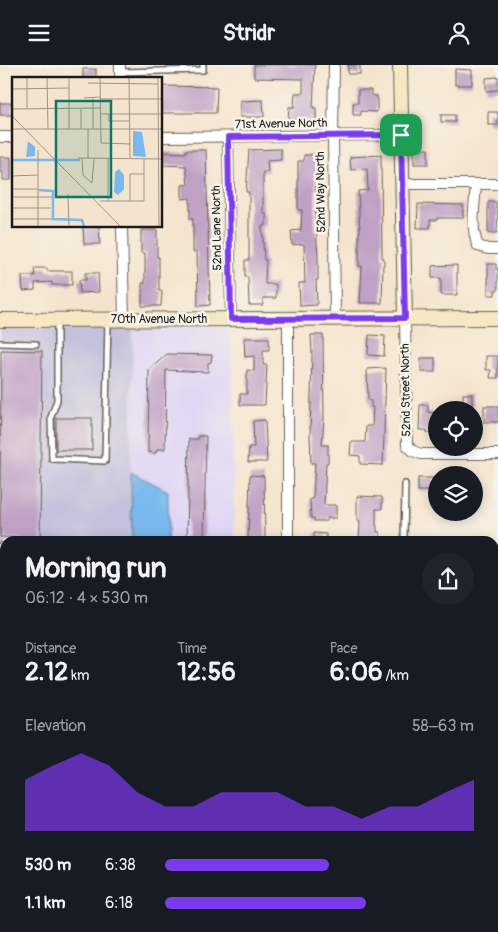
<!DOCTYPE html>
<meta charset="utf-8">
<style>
:root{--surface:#171b24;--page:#20242c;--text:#f1f3f6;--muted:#9ea1a6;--accent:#7c3aed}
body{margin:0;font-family:Pangolin,sans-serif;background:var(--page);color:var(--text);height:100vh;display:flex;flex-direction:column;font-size:19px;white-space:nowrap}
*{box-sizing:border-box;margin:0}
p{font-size:16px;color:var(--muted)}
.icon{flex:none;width:28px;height:28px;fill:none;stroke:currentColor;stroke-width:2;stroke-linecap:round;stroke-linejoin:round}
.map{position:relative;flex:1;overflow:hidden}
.sheet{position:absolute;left:0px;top:471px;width:499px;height:396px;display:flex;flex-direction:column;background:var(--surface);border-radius:15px 15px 0 0;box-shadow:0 2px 12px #0003}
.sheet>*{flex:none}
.buttons{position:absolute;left:428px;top:336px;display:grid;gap:10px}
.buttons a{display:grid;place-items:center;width:55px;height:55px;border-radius:50%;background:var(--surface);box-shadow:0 2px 12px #0003;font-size:25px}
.pin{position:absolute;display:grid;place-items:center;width:42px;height:42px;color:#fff;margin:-21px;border-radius:10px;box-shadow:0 2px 8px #0006}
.round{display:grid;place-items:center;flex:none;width:52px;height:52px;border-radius:26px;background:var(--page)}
.headline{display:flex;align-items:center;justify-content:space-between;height:85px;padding:0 25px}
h1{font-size:28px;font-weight:700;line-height:38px}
.metrics{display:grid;grid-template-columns:repeat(3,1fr);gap:8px;height:85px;padding:5px 25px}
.metrics div{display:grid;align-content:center}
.metrics b{font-size:25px;font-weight:700}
.metrics small{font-size:14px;font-weight:400}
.metrics p{font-size:14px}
.chart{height:140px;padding:10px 25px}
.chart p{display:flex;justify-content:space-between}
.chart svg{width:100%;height:90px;margin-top:5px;fill:var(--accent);opacity:.7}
ul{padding:0 25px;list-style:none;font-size:16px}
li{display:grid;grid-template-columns:80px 60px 1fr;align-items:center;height:38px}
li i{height:12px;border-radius:6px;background:var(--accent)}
header{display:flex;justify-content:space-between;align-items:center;height:65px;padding:0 25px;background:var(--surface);font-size:22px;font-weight:700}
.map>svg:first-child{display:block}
</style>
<header><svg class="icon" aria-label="menu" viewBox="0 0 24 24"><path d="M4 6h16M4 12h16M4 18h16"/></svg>Stridr<svg class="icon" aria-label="person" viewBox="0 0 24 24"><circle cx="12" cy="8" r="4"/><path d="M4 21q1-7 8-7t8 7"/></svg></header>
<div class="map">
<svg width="498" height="867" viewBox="0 0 498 867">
<rect width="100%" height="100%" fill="#f7f3e8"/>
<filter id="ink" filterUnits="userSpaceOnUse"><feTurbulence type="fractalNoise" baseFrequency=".02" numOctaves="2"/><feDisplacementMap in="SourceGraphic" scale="10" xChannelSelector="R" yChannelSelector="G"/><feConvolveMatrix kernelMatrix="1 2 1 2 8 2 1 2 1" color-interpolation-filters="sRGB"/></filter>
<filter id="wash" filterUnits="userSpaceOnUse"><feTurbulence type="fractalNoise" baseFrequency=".0096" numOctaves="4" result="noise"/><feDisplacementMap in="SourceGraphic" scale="20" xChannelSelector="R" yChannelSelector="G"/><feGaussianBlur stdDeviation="1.12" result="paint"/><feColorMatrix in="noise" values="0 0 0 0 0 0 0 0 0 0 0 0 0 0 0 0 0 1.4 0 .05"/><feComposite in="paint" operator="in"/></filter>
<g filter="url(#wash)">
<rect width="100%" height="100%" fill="#f5e4cd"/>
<polygon fill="#dfd5f5" points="133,259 232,259 231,266 235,476 168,476 168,426 131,407"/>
<g fill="#c3c1db">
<polygon points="133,259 131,407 132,476 5,476 5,529 0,529 0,260"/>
<polygon points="0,537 5,542 5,862 109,862 109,867 0,867"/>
<polygon points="333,862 337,867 118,867 118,863"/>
</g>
<g fill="#79b9ed" stroke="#4a6a84">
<polygon points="131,407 168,426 168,476 132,476"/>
<polygon points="369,863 400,863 401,867 374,867"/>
</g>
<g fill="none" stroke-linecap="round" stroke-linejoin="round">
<polyline stroke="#79b9ed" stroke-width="10" points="0,531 5,531"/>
</g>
<g id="blocks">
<g fill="#bfa1c5">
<polygon points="254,0 315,0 313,43 316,43 316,55 288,54 289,42 294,42 295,28 303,28 303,14 254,13"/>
<rect x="348" y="0" width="12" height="9"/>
<rect x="83" y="4" width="13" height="10"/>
<polygon points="455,4 472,5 472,20 455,20"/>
<polygon points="498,12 498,25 486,26 486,13"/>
<polygon points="161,21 217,22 216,48 161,48"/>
<polygon points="358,25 371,25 371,30 377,31 377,47 361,46 361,50 353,50 353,38 358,38"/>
<polygon points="263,35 264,52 240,52 240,36"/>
<rect x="0" y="38" width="13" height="12"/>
<rect x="488" y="47" width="10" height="13"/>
<rect x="441" y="50" width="14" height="7"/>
<polygon points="281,84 281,95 267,96 268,107 263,107 263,148 266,148 266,161 262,161 264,195 266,195 265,219 276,219 276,233 263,233 263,240 249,240 248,212 245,212 245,195 249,195 249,127 246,127 249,85"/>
<rect x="414" y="84" width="14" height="15"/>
<polygon points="186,85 206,85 210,240 198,241 197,187 193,187 193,154 190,154 190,133 182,134 182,120 188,120 186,101 161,100 161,87 186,88"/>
<polygon points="304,90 316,90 315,164 316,164 318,192 318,215 316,215 317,240 300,241 299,218 305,218 304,179 292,180 291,166 301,165 302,145 298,145 298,96 304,96"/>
<polygon points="381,90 382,193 384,193 384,200 383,200 382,238 360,238 362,201 359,201 359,167 360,167 358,126 368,125 367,104 351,105 350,92"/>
<polygon points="0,92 11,92 11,115 3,115 3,107 0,107"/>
<polygon points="488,137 496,137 496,143 498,143 497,168 488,168"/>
<polygon points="418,139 463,140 463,153 437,153 437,155 430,155 430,163 417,163"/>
<polygon points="83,161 99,161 100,179 84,179"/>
<polygon points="141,165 157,165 157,192 159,192 159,226 162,226 161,241 142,241 142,218 145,218 145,188 141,188"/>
<polygon points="488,199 496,199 496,204 498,204 498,225 495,225 495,230 488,230"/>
<polygon points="457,200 457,230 441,230 441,213 432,213 432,201"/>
<polygon points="34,203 47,203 47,206 72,206 72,220 52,220 52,217 35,218 35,225 23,226 22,211 35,211"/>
<polygon points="85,208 98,208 99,227 80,228 79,215 86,215"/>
<polygon points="311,270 323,270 324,353 322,380 328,380 328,398 326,398 324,440 336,440 336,453 327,453 327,456 314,456 314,453 311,453 310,434 313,434 315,398 311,398 310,372 312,290"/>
<polygon points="369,270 385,271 384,291 368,290"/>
<polygon points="244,273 269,273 269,285 263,285 263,300 267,300 265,340 240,340 240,329 247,329 247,305 254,306 254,291 245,292"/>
<polygon points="1,285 42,286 40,476 20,476 20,473 0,472"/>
<polygon points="167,289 212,290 211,297 208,298 208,307 166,305 165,384 157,384 156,388 148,387 149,305"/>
<polygon points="486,291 498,291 498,313 490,313 491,305 486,305"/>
<rect x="421" y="293" width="14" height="14"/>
<polygon points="386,303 383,400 360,399 360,391 350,390 351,377 365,377 366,361 372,361 373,342 371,342 371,336 368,335 368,332 367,304"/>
<rect x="463" y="329" width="9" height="16"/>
<polygon points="420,340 428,340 428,347 436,348 436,369 427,368 427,365 419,365"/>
<rect x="484" y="341" width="14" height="16"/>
<rect x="56" y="353" width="36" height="32"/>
<polygon points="265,355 267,397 248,397 249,382 254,382 253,356"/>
<polygon points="198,371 206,371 204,476 187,476 189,374 198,374"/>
<polygon points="250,410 264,411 265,476 248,476"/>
<rect x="418" y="413" width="16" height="13"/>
<polygon points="357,431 382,432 382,444 376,444 376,461 377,461 377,467 380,467 380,476 359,476 360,456 357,456"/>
<polygon points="314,468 326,469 326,476 314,476"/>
</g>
</g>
</g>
<g filter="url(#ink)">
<use href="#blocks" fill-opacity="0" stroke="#68625a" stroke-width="1"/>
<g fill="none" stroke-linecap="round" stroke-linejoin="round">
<defs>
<g id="lane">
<polyline points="120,7 203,5 203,0"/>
<polyline points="57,255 57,335 51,352 52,394 105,396 108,255"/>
<polyline points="0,278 36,279"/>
<polyline points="404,476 405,419"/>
<polyline points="0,481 2,484"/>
<polyline points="0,650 3,650"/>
<polyline points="232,862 236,867"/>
<polyline points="173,867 173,862"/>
</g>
<g id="street">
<polyline points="120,0 120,14"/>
<polyline points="334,0 333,71 335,254"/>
<polyline points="0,72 14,72"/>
<polyline points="161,72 401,70"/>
<polyline points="228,72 231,254"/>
<polyline points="402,119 498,119"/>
<path d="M476,119C475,138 470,163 478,181L488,184H498"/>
<polyline points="122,161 124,254"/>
<polyline points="405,253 407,380 413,386 421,389 498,389"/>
<polyline points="288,476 288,254"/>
<polyline points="494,524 498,524"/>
<polyline points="113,862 113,867"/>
<polyline points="466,862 466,867"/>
</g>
<g id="secondary">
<polyline points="400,0 405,253"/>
<polyline points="0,255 498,253"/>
</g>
</defs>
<use href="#lane" stroke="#68625a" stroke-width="8"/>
<use href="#street" stroke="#68625a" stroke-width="12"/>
<use href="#secondary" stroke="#68625a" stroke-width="16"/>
<use href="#lane" stroke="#fff" stroke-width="5"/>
<use href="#street" stroke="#fff" stroke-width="10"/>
<use href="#secondary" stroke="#f7e8c3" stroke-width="14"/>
<g stroke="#1c1c1c" stroke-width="2.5">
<polyline points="0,535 5,540"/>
<polyline points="324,862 328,867"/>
</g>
</g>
</g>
<g fill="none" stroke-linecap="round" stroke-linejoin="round" filter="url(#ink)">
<defs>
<polygon id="route" points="401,70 405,253 231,254 228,72"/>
</defs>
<use href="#route" stroke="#fff" stroke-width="10"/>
<use href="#route" stroke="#7c3aed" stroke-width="6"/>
</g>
<g text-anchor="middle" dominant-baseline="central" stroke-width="5" stroke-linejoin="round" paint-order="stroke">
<g font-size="12" fill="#1c1c1c" stroke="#f7f3e8">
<text transform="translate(281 59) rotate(-1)">71st Avenue North</text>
<text transform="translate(321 127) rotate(-91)">52nd Way North</text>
<text transform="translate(217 163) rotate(-91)">52nd Lane North</text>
<text x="159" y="254">70th Avenue North</text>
<text transform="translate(406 325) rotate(-91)">52nd Street North</text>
</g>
</g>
<g transform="translate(12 12)">
<rect width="150" height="150" fill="#f5e4cd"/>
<path d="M121,54L130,55L134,80L121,79ZM16,64L23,70V79L14,80ZM107,92L112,98V112L106,118L102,115L103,95Z" fill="#79b9ed"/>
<path fill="none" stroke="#79b9ed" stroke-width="2.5" d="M0,83H68M27,113L41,114V142L70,143L72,149"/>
<path fill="none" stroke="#9e9486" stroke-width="1" d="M15,0V31M35,0L36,52M57,0V52M88,0L89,66L118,67M117,0L118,82M146,0L147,150M76,6L146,7M0,12L57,11M81,20V52M72,21L88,20M88,22H150M0,32L88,31M69,32V52M88,37H150M97,37V44H118M0,39L109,150M0,52H150M66,81L150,82M70,81L71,98L80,106L82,82M76,81V52M0,99L26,98M0,112H26M0,120H40M88,124H132V82M96,124V82M118,124V97H132M0,131H39M0,142H40M26,150V73M37,150H57L56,117"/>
<path fill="#0f766e" fill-opacity="0.15" stroke="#0f766e" stroke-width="2.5" d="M44,24H99V120H44Z"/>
<rect width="150" height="150" fill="none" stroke="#1c1c1c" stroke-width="2.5"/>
</g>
</svg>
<div class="buttons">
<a><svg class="icon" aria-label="locate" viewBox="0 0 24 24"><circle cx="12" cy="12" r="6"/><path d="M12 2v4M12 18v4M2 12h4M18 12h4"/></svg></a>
<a><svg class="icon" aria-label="layers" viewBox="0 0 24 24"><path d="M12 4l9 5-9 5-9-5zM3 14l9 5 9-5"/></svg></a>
</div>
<div class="pin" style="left:401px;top:70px;background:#1e9e55"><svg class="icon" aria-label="arrive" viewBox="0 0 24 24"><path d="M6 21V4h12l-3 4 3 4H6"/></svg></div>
<section class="sheet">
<div class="headline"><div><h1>Morning run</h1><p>06:12 · 4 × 530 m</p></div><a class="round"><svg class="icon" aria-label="share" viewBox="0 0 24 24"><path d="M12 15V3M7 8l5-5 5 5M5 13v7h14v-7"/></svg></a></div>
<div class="metrics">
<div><p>Distance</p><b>2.12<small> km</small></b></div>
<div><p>Time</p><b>12:56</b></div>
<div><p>Pace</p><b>6:06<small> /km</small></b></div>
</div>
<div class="chart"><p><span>Elevation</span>58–63 m</p>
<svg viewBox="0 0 160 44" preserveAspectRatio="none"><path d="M0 44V19L10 12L20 6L30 12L40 25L50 32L60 32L70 25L80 25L90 25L100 32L110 32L120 38L130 32L140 32L150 25L160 19V44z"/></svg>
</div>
<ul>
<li><b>530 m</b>6:38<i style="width:53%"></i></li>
<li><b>1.1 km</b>6:18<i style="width:65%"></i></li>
</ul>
</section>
</div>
